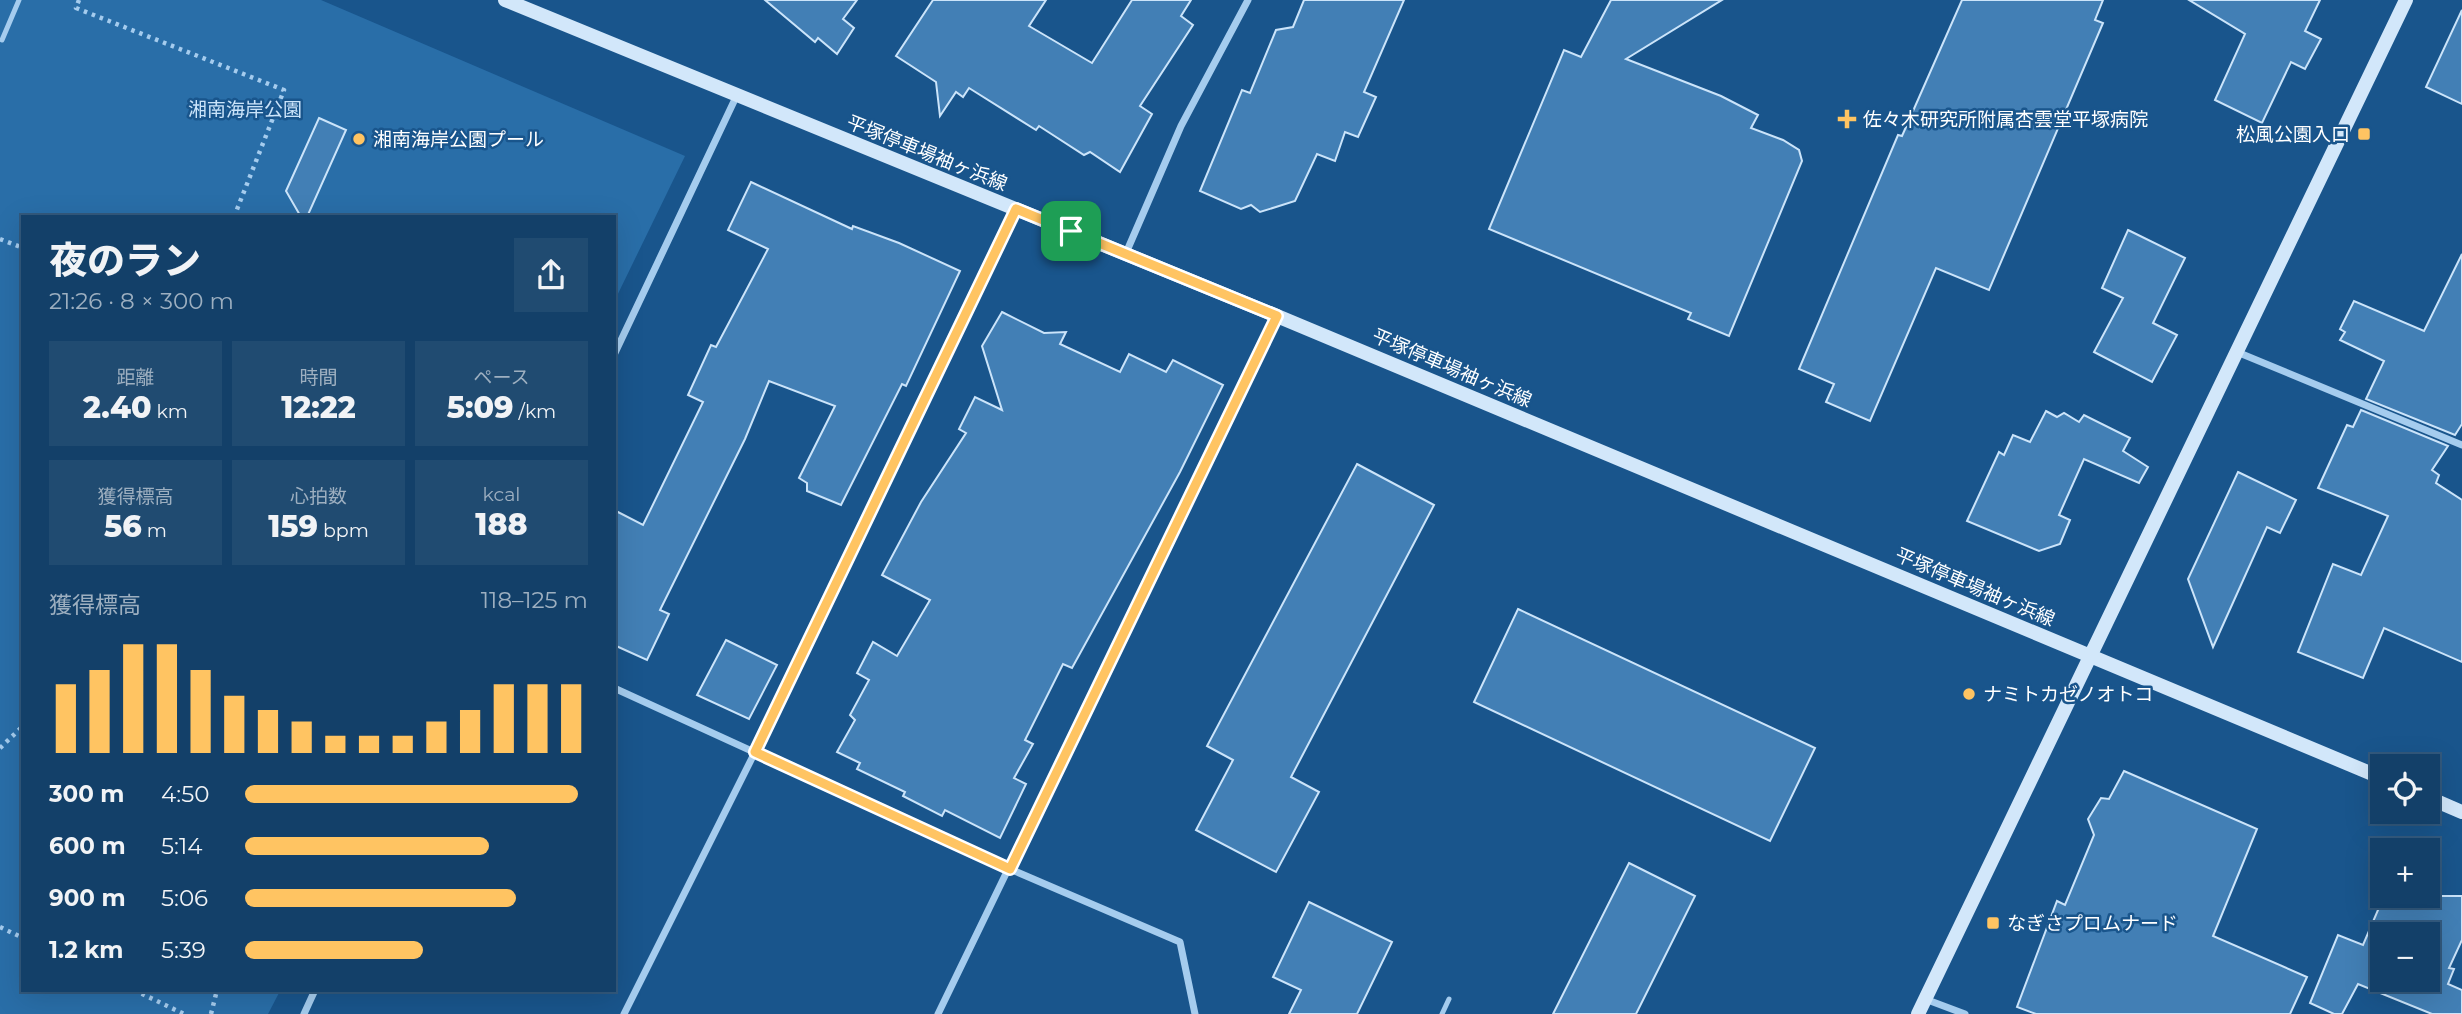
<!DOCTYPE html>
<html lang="ja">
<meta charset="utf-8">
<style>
:root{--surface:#134069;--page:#204b71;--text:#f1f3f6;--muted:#9dafc0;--line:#32597d;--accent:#ffc462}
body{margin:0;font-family:Montserrat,"Noto Sans JP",sans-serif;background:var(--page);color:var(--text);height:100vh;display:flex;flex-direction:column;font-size:26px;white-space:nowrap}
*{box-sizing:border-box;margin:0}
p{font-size:23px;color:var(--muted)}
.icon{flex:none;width:38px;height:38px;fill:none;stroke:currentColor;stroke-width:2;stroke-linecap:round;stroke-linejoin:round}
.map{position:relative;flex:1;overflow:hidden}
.sheet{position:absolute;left:21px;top:215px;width:595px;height:777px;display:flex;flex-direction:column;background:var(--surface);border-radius:0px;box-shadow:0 7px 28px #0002,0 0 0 2px var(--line)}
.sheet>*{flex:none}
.controls{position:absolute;left:2370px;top:754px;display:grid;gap:14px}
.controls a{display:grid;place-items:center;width:70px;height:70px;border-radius:0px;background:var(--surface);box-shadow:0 7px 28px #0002,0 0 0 2px var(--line);font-size:35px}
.pin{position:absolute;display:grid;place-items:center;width:60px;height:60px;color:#fff;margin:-30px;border-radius:14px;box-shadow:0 4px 10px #0006}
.round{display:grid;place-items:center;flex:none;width:74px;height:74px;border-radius:0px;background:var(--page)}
.overview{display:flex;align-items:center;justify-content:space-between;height:119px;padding:0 28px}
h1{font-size:38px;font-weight:800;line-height:52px}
.stats{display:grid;grid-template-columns:repeat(3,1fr);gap:10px;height:119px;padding:7px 28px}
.stats div{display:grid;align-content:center;border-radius:0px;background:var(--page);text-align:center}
.stats b{font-size:30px;font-weight:800}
.stats small{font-size:19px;font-weight:400}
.stats p{font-size:19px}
.chart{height:196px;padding:14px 28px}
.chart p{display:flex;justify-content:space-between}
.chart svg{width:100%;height:126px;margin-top:7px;stroke:var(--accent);stroke-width:6}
ul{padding:0 28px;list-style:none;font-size:23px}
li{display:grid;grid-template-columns:112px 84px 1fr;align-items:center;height:52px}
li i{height:18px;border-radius:9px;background:var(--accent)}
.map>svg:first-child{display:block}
</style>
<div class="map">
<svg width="2462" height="1014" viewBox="0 0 2462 1014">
<rect width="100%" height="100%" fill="#19558c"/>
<polygon fill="#296ea8" points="0,0 321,0 685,156 614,302 614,217 23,217 23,990 280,991 268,1014 0,1014"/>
<g fill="#427fb5" stroke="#cbe4fa" stroke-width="2" fill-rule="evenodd">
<polygon points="765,0 857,0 843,19 854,28 837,54 818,38 815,42"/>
<polygon points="933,0 1046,0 1029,26 1092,63 1132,0 1191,0 1181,16 1193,25 1140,106 1152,114 1120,172 1090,152 1084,155 1039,126 1036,130 969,88 963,97 956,92 940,116 936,82 896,56"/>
<polygon points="1304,0 1404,0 1364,92 1376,97 1358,137 1345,132 1335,161 1317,154 1295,201 1260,212 1251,205 1241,209 1200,191 1242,90 1250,93 1276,30 1293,27"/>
<polygon points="1611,0 1722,0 1626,59 1721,96 1758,115 1751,128 1783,140 1799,150 1802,161 1729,336 1688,319 1691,313 1489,229 1564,50 1581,57"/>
<polygon points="1962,0 2103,0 2095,20 2103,23 1989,290 1936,268 1870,421 1826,402 1834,384 1799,369 1898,135 1902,136"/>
<polygon points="2189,0 2320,0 2305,31 2321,39 2305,69 2291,62 2262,123 2215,100 2245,34"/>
<polygon points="2462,10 2462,104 2426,87"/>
<polygon points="319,118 346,130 307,217 301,217 286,191"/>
<polygon points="751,182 852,229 853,226 899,243 960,271 906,386 902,384 841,505 807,491 807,483 799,478 835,406 769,381 745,439 660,610 669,614 647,660 614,645 614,510 643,525 703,402 688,395 711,345 716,347 768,249 728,230"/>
<polygon points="2128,230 2185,258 2153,323 2177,335 2152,382 2094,352 2123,298 2102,288"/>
<polygon points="2462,254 2462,424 2455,435 2366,399 2384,361 2340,340 2345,332 2340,329 2354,301 2424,331"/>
<polygon points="1002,312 1044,333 1066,332 1060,344 1120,372 1129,354 1166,372 1173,360 1223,385 1180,472 1072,668 1063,664 1025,740 1033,744 1014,778 1026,784 1000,838 945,810 942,816 903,796 905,792 857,769 860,763 837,752 855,720 850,715 869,680 857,673 873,642 897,656 930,600 882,575 921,502 966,433 959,429 975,397 1002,410 982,346"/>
<polygon points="2361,410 2448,446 2432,470 2439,475 2436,483 2462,500 2462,662 2384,628 2363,678 2298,652 2333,564 2361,575 2388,516 2318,488 2347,425 2353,427"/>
<polygon points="2046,411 2057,417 2064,413 2079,422 2084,415 2130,438 2123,451 2148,467 2139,483 2084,459 2059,515 2070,520 2060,544 2039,551 1967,521 1999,452 2004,455 2013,435 2030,442"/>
<polygon points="1357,464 1434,505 1291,777 1319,792 1276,872 1196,830 1233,760 1207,746"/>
<polygon points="2238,472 2296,500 2280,533 2267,527 2213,647 2188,579"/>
<polygon points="1518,609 1815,748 1770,841 1474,702"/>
<polygon points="726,640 777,665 749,719 697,695"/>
<polygon points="2124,771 2257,829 2213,936 2307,977 2290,1014 2036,1014 2017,1007 2057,901 2065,905 2094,835 2088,819 2101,798 2109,799"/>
<polygon points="1629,863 1695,896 1636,1014 1553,1014"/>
<path d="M2384,896H2462V940L2449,968L2454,969L2448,984L2462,990V1014H2432L2358,984L2342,1014H2334L2310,1003L2338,935L2363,945ZM2382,934H2427V980H2382Z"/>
<polygon points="1309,902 1392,942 1357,1014 1289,1014 1301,990 1273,977"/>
</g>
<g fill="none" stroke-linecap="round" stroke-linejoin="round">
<g stroke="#a5ccee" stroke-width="4.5" stroke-dasharray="3.5 5" stroke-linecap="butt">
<polyline points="79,0 76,8 284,90 234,217"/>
<polyline points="0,239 23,248"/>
<polyline points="0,748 23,726"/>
<polyline points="0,927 23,938"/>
<polyline points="134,990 184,1014"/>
<polyline points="211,1014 217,990"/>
</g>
<g stroke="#a5ccee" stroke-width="5">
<polyline points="2,40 19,0"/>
<polyline points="1442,1014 1449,999"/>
</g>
<g stroke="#a5ccee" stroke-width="7">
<polyline points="1126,253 1181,126 1248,0"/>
<polyline points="2237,352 2462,445"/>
<polyline points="614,355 736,97"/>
<polyline points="614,688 1010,869 1180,942 1195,1014"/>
<polyline points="1925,999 1965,1014"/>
<polyline points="304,1014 315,990"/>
<polyline points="624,1014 755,752 1016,209"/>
<polyline points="938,1014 1276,316"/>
</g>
<g stroke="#d2e7fa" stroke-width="14">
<polyline points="505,0 1277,316 2382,778"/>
<polyline points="2427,797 2462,812"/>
<polyline points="1918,1014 2406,0"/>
</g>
</g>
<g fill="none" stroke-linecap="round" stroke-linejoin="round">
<defs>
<polygon id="route" points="1016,209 1277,316 1010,869 755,752"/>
</defs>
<use href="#route" stroke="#fff" stroke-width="14"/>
<use href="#route" stroke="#ffc462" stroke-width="9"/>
</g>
<g fill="#ffc462" stroke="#19558c" stroke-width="2.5">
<path d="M1843.5 108.5h7v7h7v7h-7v7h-7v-7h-7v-7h7z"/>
<rect x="2357" y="127" width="14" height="14" rx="3.5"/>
<circle cx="359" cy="139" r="7"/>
<circle cx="1969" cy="694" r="7"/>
<rect x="1986" y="916" width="14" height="14" rx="3.5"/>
</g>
<g text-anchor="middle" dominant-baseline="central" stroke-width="5" stroke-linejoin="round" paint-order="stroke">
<g font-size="19" fill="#cbe4fa" stroke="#19558c">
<text x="245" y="109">湘南海岸公園</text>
</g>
<g font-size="19" fill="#fff" stroke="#19558c" text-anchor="start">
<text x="1863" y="119">佐々木研究所附属杏雲堂平塚病院</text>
<text x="2350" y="134" text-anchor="end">松風公園入口</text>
<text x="373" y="139">湘南海岸公園プール</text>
<text x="1983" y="694">ナミトカゼノオトコ</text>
<text x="2007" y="923">なぎさプロムナード</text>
</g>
<g font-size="19" fill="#fff" stroke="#19558c">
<text transform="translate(927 153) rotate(22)">平塚停車場袖ヶ浜線</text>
<text transform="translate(1452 368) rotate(23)">平塚停車場袖ヶ浜線</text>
<text transform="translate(1975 587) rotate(23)">平塚停車場袖ヶ浜線</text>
</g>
</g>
</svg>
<div class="controls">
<a><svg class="icon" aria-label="locate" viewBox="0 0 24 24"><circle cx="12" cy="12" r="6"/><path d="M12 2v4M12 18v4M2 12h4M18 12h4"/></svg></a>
<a>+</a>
<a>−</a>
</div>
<div class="pin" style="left:1071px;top:231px;background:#1e9e55"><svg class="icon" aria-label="arrive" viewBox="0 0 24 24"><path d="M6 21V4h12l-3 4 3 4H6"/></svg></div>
<section class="sheet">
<div class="overview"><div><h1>夜のラン</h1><p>21:26 · 8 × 300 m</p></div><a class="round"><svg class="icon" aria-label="share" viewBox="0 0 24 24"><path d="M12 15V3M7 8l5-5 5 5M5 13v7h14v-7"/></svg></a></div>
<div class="stats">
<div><p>距離</p><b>2.40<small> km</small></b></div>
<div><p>時間</p><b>12:22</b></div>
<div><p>ペース</p><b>5:09<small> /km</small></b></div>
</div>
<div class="stats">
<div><p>獲得標高</p><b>56<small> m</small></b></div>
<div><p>心拍数</p><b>159<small> bpm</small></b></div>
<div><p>kcal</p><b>188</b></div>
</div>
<div class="chart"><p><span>獲得標高</span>118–125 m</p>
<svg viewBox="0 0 160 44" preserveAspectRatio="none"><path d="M5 44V20M15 44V15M25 44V6M35 44V6M45 44V15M55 44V24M65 44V29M75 44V33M85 44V38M95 44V38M105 44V38M115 44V33M125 44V29M135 44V20M145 44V20M155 44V20"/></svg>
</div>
<ul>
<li><b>300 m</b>4:50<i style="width:97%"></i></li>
<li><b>600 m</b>5:14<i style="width:71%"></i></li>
<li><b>900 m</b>5:06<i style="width:79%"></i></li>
<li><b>1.2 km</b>5:39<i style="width:52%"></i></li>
</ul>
</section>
</div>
